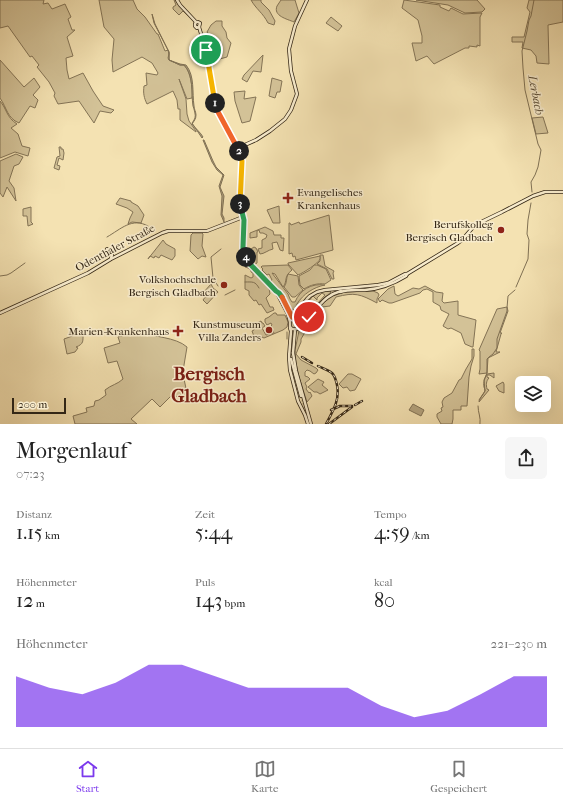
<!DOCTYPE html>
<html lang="de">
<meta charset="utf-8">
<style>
:root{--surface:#fff;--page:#f6f6f6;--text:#222;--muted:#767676;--line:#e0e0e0;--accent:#7c3aed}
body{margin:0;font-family:"IM FELL French Canon",serif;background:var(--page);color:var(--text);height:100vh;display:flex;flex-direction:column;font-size:15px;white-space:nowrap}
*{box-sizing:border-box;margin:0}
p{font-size:13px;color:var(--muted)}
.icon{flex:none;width:22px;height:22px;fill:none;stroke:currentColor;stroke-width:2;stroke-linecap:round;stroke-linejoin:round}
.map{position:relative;height:424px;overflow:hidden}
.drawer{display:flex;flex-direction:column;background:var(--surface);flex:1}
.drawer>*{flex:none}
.buttons{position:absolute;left:515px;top:376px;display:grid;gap:8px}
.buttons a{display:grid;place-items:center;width:36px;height:36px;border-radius:6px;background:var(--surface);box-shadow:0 4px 16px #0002;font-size:20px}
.scale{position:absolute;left:12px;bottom:10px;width:54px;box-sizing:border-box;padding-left:4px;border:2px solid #342716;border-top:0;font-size:11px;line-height:14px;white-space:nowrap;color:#342716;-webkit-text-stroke:3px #f8eccd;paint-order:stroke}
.pin{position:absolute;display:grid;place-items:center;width:34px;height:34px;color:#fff;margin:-17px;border:2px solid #fff;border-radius:50%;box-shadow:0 1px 4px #0007}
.km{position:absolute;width:20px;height:20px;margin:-10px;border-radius:50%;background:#222;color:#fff;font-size:11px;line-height:20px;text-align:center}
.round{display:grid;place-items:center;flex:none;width:42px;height:42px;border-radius:6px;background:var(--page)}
.summary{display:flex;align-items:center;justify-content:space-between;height:68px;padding:0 16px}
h1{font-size:22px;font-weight:600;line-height:30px}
.figures{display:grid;grid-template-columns:repeat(3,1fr);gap:6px;height:68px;padding:4px 16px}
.figures div{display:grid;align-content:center}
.figures b{font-size:20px;font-weight:600}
.figures small{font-size:11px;font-weight:400}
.figures p{font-size:11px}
.chart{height:112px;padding:8px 16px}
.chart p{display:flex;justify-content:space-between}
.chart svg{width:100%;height:72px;margin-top:4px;fill:var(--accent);opacity:.7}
.tab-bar{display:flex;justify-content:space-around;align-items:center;height:56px;border-top:1px solid var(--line);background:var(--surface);font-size:11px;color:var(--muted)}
.tab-bar a{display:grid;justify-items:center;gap:2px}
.tab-bar .current{color:var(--accent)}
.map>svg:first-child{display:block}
</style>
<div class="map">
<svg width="563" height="424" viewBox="0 0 563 424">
<rect width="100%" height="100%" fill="#f4e2b2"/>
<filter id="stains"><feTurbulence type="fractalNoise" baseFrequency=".005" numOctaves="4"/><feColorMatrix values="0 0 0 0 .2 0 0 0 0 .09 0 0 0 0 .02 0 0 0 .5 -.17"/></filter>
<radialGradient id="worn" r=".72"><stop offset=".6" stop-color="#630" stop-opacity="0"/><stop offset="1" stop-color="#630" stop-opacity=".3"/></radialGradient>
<g fill="#d3c297" stroke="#847456">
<polygon points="0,0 44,0 43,4 48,3 52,9 65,4 71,17 68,19 72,30 75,30 67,37 73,56 66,58 67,70 69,79 83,73 93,91 103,106 114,110 111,113 100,111 94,123 79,101 58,104 54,96 55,93 49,82 37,67 39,65 32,56 30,57 8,26 0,28"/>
<path d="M99,0H133L137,9L145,17L157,34H158L165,51L168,50L169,54L168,58L169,60L180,65H184C191,72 193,89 192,98L187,99L179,79L186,99L187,114L189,121L196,131V132L180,120V109H178L177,100L173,91L147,104C144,98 143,93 144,86L147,85L146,73L157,75L158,73L152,63L142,57L113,72L112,60L114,39L104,27Z"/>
<polygon points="174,0 176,0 179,6 190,17 183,11 179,15 173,9 173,7 176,5"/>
<path d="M251,0H261V2L269,10L275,21L274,25L268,23C263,13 256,9 251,0Z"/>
<path d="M281,0H295L299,13L294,22C287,19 273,16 277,6C278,4 280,2 281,0Z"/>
<polygon points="404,0 440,5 440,7 449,11 451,8 463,14 482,13 480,17 480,46 477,45 477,47 469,46 469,48 465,48 434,64 427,56 416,61 412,43 422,43 422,36 418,20 402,8"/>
<polygon points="416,0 477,0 485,9 482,12 465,13 448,5"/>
<polygon points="529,0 563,0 563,22 548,25 549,64 537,63 536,56 531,50 522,48 523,42 512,42 512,37 524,37 530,12 527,8"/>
<polygon points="331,17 342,26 338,31 326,23"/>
<polygon points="216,21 222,21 222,26 226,32 227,38 231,43 227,57 216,60 212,40 207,32 211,25"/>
<polygon points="263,55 261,72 253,71 247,82 242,79 244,75"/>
<path d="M0,60L24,87L34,78L40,87L33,95L38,100L35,108L30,106L19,123C7,118 7,108 0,98Z"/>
<polygon points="272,78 282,81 280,92 277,92 275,98 269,96"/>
<polygon points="245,91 244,99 256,97 250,121 242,123 235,101 234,92"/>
<path d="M0,101C7,109 6,117 17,124L11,128L18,134L22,146L30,148L28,156L15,152L0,158Z"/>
<polygon points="543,117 548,133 536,134 532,118"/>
<polygon points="59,147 61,147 61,149 63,149 64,153 63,160 59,158 57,165 60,166 59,170 54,168 57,157 60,156"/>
<polygon points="16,154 23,157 19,164 14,166 9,181 14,188 16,201 7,187 3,197 0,193 0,161"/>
<polygon points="120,198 131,201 131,202 138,206 144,215 141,223 132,222 128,224 130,218 133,212 127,208 116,204"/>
<polygon points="279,206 280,223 273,223 267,210"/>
<polygon points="31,207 31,222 33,224 28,226 27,216 23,216 23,209"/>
<polygon points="329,215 333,250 296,260 295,256 293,257 292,253 289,254 289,223 290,223 291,225 299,222 300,224"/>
<path d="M265,227L273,231L274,235H281V238H284L283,251L280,250L277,242L272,243L273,249C268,250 264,254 260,254L258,249L262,248V240L266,238L267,235L263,233H260L259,230L257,231V237L250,238V233Z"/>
<polygon points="194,233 202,233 203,234 202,246 206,257 202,256 198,259 190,251 191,235 193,233"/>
<polygon points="163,240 166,244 175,249 175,256 172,260 161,255 159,258 155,256 154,258 150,256 148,259"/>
<polygon points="254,247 256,248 258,252 257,252 257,263 254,265 248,257 246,251 248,251"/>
<polygon points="320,255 323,255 325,266 334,271 333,273 334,279 332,279 327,269 317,264 320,261"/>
<path d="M320,256C320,257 320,258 320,259C319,263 303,273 298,275L288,264V263Z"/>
<polygon points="245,264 249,266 269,288 270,294 266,298 270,307 273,307 274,310 267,313 261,304 259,305 256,300 254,301 249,295 249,291 245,289 245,275 251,278 253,277 253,273 251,272 251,270 248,268 245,267"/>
<path d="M288,265L292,270C283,277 288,281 283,287L275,274L272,273L288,294L290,299L292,302H295C300,290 311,283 325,285C314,287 303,294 297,304C296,306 296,308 294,310L290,308C285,298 279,289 270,281L272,280L269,274L267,275L262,270L263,269L261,267L262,266Z"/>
<path d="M314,265H317L326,269L331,280L325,284C318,283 310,285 304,289L300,285L299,276L310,270Z"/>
<path d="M288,274L298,276L299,285L303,290L295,297H292L284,287C287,284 286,278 288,274Z"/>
<polygon points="211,284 213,288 218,292 207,304 203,300 206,296 203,293"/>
<polygon points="394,286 395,294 398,296 413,288 419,289 425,286 436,292 443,293 442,301 444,303 458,301 458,315 476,320 473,347 472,347 465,344 461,333 451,328 448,329 443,326 449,314 441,310 440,306 433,302 433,292 427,289 423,290 420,293 392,303 389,303 382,300 380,302 378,299 388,289"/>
<path d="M324,291H330L331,292L322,300L313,311H311L325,295L322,293L317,298V300L313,296L306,304V303C311,296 316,293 324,291Z"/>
<path d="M373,291L378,293L379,295L377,299V303C360,294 355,292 336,297L330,306L322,307L319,309L301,339V342L296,354L301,360L316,368L318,370L316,373L314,374L310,371L307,370L305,372V376L308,377L310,379L305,383L307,387L306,389L309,393L310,392L312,396L307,402L299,377L296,363L295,350L299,331L302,328L304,324L312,316L320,306L324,302L333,296L345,292Z"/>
<polygon points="507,307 508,311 500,333 502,333 501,334 496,352 500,352 488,358 487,373 479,374 480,369 480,351 479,350 497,309"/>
<polygon points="274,313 276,313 277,315 285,315 288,322 287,327 283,330 264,338 262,337 255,339 252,331 254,330 255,324 261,321 262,323 263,323 265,326 262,328 266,335 274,333 271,326 272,325 271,323 267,325 265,322 265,319 269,317"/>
<path d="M136,332H139C153,337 176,337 187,347L183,371L184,379L187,393L175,397L173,398L171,396L160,407L152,399L131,419L137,424H75L73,416L87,412L86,408L94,406L95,401L99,400L106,395L105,390C111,385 118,384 123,379L117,361L108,363L104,348L120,343L118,337Z"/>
<path d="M83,333C83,341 84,344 76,347L78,348L75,352L67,354L64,339L78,334Z"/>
<polygon points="472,349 474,349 474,356 471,366 469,377 467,406 461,406 461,410 453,410 453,419 452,424 441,424 437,417 437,414 442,411 441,408 443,407 442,402 444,398 452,393 459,380 461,379 466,369 472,359"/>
<path d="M494,373V378L490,375H487V377L489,378C486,381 486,385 487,389L489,390L479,402C480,397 485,393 485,390C485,389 484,388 484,387C483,382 485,378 487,374Z"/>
<polygon points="348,374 352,374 361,379 355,390 350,391 347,387 343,388 339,384"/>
<polygon points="318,379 324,382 322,385 328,390 320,394 317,392 314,392 308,387"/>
<polygon points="503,382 504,384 504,393 499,391 496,386"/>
</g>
<g fill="#b3a27d" stroke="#807154">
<path d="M152,14L155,24L169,52V60L180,64L186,65C195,76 192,92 194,106C194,109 196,112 196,115C196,119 194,121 192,124C195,128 201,133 203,137L202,138L192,123C193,122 194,120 195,118C196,115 194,109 193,106C191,93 194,75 184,65H180L169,60V52L154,23Z"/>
<polygon points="203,140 204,140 213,161 216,167 224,175 220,187 224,196 222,214 224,218 224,222 221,215 222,196 219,186 223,175 217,170 212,162"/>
<polygon points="413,404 424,410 421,416 409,410"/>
</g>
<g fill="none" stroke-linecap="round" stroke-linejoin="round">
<g stroke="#807154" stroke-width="1">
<polyline points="532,192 531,182 535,175 538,167 541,150 538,144 525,90 523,68 522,51 527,31 529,20 531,16 534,0"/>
<path d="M107,237C121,229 132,217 148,226"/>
<polyline points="0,276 7,275 11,273 25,263"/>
<path d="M245,282C253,282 255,281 259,288"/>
<polyline points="218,286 213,278 211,257 221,249"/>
<polyline points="516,287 528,259 529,240 527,234 528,220 531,203"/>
<polyline points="225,295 235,290"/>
<polyline points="287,332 287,339"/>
<polyline points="479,400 485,391 484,380 487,373 487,359 489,357 493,354 497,348 497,339 507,311 507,308 508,296 515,290"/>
<path d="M478,406C478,413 481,417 480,424"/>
</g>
<polyline stroke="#cebd93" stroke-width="2.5" stroke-dasharray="2.5 1" stroke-linecap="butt" points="301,396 309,422"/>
<defs>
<g id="secondary">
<path d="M177,0L180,5L196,22H198L200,23L199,27L206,50L217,110L239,150C245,165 241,181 240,196C239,205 243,212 244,220C245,230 241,241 243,251C245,263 268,282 276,291L279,293L292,317L299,321"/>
<polyline points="196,22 195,24 195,26 197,28 199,27"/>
<polyline points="238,148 256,140 270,131 285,119 291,110 297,94 291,71 289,49 295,26 307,0"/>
<polyline points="107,249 112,255 111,258"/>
<polyline points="276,291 287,312"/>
<path d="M340,292C348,289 356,290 365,290C380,289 393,284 406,276L407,274"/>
<path d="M287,310L290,322V327L292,329H297C300,327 300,324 303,321C305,319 308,318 310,315C322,304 324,296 341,291"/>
<polyline points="290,312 298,311 307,299 310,296 317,292 325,290 378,285 388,283 405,274 407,274 458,243 462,240 475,225 502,212 533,196 545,192 563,192"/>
<polyline points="0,313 88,273 111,259 162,233 168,231 207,231 243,217"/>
<polyline points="290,328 291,331 289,357 290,370 298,401 305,415 308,424"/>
<polyline points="293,353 296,371 311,424"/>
<polyline points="293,353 295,330"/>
<polyline points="291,359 301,396"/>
</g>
</defs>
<use href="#secondary" stroke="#342716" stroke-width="4"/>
<use href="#secondary" stroke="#f8eccd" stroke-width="2.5"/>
<defs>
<g id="rail">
<polyline points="302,357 312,363"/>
<path d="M318,366C322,368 328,370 332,373C335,376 336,380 337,385C340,400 333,411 326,424"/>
<polyline points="355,405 362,401"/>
<polyline points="331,410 340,406 352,406"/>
<polyline points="329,424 352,407"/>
</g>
</defs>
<use href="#rail" stroke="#342716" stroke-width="2.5"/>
<use href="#rail" stroke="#f8eccd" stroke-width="1" stroke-dasharray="3" stroke-linecap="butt"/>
</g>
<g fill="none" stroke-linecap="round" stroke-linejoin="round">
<defs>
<polyline id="split-1" points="206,50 215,103"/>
<polyline id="split-2" points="215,103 217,110 239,151"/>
<polyline id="split-3" points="239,151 242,161 240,204"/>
<polyline id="split-4" points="240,204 244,220 243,247 243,251 246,257"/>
<polyline id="split-5" points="246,257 249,263 276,291 279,293 282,297"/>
<polyline id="split-6" points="282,297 292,317 299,321 309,317"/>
</defs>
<use href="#split-1" stroke="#fff" stroke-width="8"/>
<use href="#split-2" stroke="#fff" stroke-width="8"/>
<use href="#split-3" stroke="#fff" stroke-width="8"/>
<use href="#split-4" stroke="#fff" stroke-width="8"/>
<use href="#split-5" stroke="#fff" stroke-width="8"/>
<use href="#split-6" stroke="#fff" stroke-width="8"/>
<use href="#split-1" stroke="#f5b400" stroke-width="5"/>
<use href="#split-2" stroke="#f0652b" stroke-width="5"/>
<use href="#split-3" stroke="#f5b400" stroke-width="5"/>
<use href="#split-4" stroke="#22a559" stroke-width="5"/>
<use href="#split-5" stroke="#22a559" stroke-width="5"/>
<use href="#split-6" stroke="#f0652b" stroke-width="5"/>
</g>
<g fill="#8f2418" stroke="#f8eccd" stroke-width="1.5">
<path d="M286 192h4v4h4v4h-4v4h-4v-4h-4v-4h4z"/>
<circle cx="501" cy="230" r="4"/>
<circle cx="224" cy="285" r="4"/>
<circle cx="269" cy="330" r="4"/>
<path d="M176 325h4v4h4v4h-4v4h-4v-4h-4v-4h4z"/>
</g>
<g text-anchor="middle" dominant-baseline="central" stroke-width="3" stroke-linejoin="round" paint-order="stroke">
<g font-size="11" fill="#342716" stroke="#f8eccd" text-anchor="end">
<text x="297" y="192" text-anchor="start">Evangelisches<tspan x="297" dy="13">Krankenhaus</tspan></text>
<text x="493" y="224">Berufskolleg<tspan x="493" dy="13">Bergisch Gladbach</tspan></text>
<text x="216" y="279">Volkshochschule<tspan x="216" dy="13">Bergisch Gladbach</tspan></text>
<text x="261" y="324">Kunstmuseum<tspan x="261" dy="13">Villa Zanders</tspan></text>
<text x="169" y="331">Marien-Krankenhaus</text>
</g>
<g font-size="11" fill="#342716" stroke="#f8eccd">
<text transform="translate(115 248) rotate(-28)">Odenthaler Straße</text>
</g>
<g font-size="12" font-style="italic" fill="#5a4c35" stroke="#f8eccd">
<text transform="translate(536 95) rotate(79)">Lerbach</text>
</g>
<g font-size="19" font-weight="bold" fill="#7a1f14" stroke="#f8eccd">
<text x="209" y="374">Bergisch<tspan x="209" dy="22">Gladbach</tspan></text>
</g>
</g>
<rect width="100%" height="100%" filter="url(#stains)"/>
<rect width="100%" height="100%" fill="url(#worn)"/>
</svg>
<div class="buttons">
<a><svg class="icon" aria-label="layers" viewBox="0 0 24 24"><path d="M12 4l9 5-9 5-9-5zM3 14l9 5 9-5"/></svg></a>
</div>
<div class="scale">200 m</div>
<div class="pin" style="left:206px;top:50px;background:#1e9e55"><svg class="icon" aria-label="arrive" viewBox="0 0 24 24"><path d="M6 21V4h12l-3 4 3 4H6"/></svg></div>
<div class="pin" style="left:309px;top:317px;background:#d93025"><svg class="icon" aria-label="check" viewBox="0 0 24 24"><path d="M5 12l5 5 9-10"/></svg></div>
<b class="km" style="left:215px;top:103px">1</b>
<b class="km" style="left:239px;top:151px">2</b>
<b class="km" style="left:240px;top:204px">3</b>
<b class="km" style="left:246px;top:257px">4</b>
</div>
<section class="drawer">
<div class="summary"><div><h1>Morgenlauf</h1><p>07:23</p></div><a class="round"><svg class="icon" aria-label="share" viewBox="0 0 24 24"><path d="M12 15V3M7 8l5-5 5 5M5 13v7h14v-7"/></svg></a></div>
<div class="figures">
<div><p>Distanz</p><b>1.15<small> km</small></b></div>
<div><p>Zeit</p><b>5:44</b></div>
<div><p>Tempo</p><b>4:59<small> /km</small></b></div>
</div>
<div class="figures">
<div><p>Höhenmeter</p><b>12<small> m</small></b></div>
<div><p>Puls</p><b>143<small> bpm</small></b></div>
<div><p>kcal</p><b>80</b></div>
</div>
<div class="chart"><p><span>Höhenmeter</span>221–230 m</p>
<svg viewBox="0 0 160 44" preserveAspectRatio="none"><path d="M0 44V13L10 20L20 24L30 17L40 6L50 6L60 13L70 20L80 20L90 20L100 20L110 31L120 38L130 34L140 24L150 13L160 13V44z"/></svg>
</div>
</section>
<nav class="tab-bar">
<a class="current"><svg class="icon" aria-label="home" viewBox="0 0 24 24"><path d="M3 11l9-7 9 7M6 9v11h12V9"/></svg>Start</a>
<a><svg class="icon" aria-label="map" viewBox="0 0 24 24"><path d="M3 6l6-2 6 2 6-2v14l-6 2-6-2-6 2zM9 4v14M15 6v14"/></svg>Karte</a>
<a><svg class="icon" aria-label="saved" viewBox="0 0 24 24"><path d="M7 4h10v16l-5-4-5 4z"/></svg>Gespeichert</a>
</nav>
